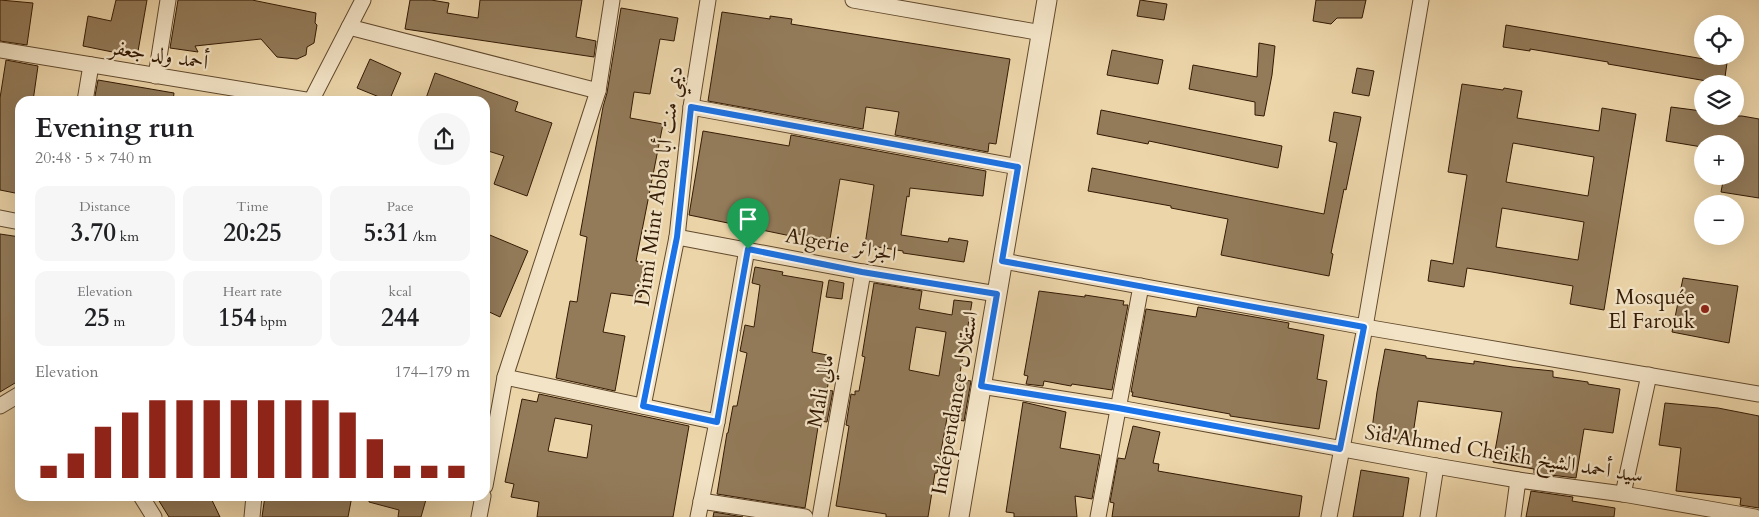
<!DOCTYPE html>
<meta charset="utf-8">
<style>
:root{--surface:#fff;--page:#f6f6f6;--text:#202124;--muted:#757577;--accent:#8f2418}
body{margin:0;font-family:Cardo,Amiri,serif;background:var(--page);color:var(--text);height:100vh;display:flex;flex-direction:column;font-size:19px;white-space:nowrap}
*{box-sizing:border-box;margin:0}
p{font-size:16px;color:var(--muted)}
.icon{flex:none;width:28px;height:28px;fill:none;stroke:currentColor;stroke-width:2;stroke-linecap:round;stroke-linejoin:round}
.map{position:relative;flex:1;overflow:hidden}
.drawer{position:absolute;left:15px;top:96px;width:475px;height:405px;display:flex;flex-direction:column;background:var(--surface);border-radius:15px;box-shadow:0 5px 20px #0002}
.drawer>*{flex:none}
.fabs{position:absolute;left:1694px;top:15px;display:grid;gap:10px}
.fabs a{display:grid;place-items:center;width:50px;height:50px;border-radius:50%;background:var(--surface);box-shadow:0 5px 20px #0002;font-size:25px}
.pin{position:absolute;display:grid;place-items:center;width:42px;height:42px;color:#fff;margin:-51px -21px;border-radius:50% 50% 50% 0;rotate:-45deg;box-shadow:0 0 5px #0007}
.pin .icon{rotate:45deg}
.round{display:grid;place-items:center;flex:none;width:52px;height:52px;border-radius:26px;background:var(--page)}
.headline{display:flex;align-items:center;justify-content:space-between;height:85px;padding:0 20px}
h1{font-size:28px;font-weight:800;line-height:38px}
.figures{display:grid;grid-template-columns:repeat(3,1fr);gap:8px;height:85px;padding:5px 20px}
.figures div{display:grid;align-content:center;border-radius:12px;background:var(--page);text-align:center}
.figures b{font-size:25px;font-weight:800}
.figures small{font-size:14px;font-weight:400}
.figures p{font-size:14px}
.chart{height:140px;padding:10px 20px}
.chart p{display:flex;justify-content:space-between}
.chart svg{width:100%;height:90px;margin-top:5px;stroke:var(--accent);stroke-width:6}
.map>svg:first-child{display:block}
</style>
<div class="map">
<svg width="1759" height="517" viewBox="0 0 1759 517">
<rect width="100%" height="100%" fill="#ecd5a9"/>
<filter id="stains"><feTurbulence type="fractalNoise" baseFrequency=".004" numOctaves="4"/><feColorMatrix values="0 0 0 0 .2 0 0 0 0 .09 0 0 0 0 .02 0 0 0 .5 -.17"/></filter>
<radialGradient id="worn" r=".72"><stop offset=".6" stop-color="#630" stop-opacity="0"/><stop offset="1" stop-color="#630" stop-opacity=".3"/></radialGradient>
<g fill="#937b5a" stroke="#331a04" fill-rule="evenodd">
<polygon points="0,0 33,3 27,45 0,41"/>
<polygon points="116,0 147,0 137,57 83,46 88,16 111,21"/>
<polygon points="178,0 252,0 316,13 315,23 317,25 314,43 307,47 306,55 297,59 277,57 261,39 195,46 198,52 170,48"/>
<polygon points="410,0 431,0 449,3 447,13 478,18 480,0 582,0 576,37 596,41 594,57 405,29"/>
<polygon points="1140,0 1167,4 1164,20 1137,16"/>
<polygon points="1316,0 1366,0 1362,18 1337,18 1331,24 1313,21"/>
<polygon points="621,8 678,18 674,41 660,39 650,94 634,92 630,118 663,124 636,261 647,263 641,297 611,293 603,332 625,336 615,391 556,378 570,301 577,302 587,237 580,235 603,107 607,93"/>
<polygon points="722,12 770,19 770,16 792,19 791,24 1010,59 996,144 989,143 988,152 895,135 899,112 866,107 863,129 708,101"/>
<polygon points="1506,25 1727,63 1724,84 1608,64 1608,62 1530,49 1530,51 1503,47"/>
<polygon points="1259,43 1275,46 1272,75 1264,116 1255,115 1255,102 1189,89 1193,65 1257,77"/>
<polygon points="1112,50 1163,60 1158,84 1107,75"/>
<polygon points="370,59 401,73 389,101 357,88"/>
<polygon points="6,60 38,66 33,101 20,101 20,194 0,190 0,98"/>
<polygon points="1357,68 1374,71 1369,96 1352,93"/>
<polygon points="435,73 518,102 515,111 552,123 527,196 494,184 504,156 485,150 485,101 425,101"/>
<polygon points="98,80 174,93 173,101 94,101"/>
<path d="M1462,84L1503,90L1504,88L1522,91L1517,118L1599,131L1602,108L1636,114L1604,310L1570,304L1573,286L1492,272L1467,268L1464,287L1428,281L1431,260L1453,264L1467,175L1448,172ZM1513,143L1594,157L1588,196L1506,182ZM1502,208L1584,222L1578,260L1496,247Z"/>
<polygon points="1671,107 1702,111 1702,116 1742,116 1759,119 1759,198 1721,192 1724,176 1735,176 1735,144 1702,144 1702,147 1666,141"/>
<polygon points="1101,110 1282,146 1278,168 1149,141 1148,144 1097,134"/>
<polygon points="1334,112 1361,117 1346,190 1344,189 1331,253 1333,254 1329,276 1221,255 1228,219 1171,208 1171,206 1088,191 1092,168 1324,214 1337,143 1329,141"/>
<polygon points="703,131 789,146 791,135 986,171 983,196 910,188 909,197 907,196 901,235 948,242 949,238 968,241 964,262 903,253 903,251 865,245 874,185 840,179 830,239 791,233 791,236 689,215"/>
<polygon points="485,233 528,251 500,317 485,310"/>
<polygon points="0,234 20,237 20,380 0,392"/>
<polygon points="755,267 783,272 782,275 823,282 812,352 827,355 824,373 830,374 827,390 833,391 827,422 819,421 805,508 717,494 727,433 728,433 733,406 737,406 747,353 740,351 745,325 754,327 760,285 752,283"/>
<polygon points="1683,278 1738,286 1729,343 1672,332"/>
<polygon points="829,280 844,283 842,299 826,297"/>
<path d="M874,283L922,291L919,309L952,315L954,300L972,302L959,379L971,381L964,421L947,418L937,473H935L928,517H886V514L836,506L849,426L846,425L851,394L855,395V391H859L865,357L862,356ZM916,327L946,332L939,376L909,370Z"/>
<polygon points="1039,291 1085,297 1085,295 1124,301 1123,305 1128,305 1112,390 1072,384 1071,386 1044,381 1043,386 1026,384 1028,376 1024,375"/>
<polygon points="1198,307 1289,323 1288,328 1324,335 1317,379 1327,381 1319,429 1250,419 1230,416 1230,414 1132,396 1133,392 1131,392 1146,309 1196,317"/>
<polygon points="1385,349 1426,356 1426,358 1474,364 1474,361 1513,367 1553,371 1553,377 1588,382 1588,384 1620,389 1613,433 1584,429 1576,478 1534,473 1534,469 1493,462 1502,412 1418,401 1412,441 1371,436 1377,392"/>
<path d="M539,394L689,426L673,517H537L539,502L511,497L514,484L505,482L522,399L537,402ZM555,418L592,425L587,458L548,451Z"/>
<polygon points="1023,402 1066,412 1060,448 1100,455 1092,499 1075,496 1077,517 1014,517 1014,513 1006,512"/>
<polygon points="1665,403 1718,408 1759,416 1759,508 1740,505 1741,498 1676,491 1681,448 1659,445"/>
<polygon points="1133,426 1160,432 1153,463 1159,464 1158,471 1302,496 1299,517 1112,517 1114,503 1110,502 1118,458 1125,459"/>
<polygon points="1361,470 1409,478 1403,517 1353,517"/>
<polygon points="1531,491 1573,497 1572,501 1615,508 1614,517 1526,517"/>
<polygon points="156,496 210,496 220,517 169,517"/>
<polygon points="265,496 352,496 348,517 262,517"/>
<polygon points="369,496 427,496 421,517 398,517 399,510 369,502"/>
<polygon points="714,512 743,517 713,517"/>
</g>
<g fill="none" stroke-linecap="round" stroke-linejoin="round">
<defs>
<g id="minor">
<polyline points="853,0 1042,33"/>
<polyline points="349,27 598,91"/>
<polyline points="0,50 312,101"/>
<polyline points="156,76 168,0"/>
<polyline points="85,101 91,65"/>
<polyline points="311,101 363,0"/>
<polyline points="691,107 1018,167"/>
<polyline points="0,218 20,222"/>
<polyline points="677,237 863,272 997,294"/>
<polyline points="1003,261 1365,327 1759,394"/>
<polyline points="505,377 717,422"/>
<polyline points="981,386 1119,408 1436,466 1518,480 1623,494 1755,517"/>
<polyline points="0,406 20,394"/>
<polyline points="643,406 677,237 691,107 708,0"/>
<polyline points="485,486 505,377 598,91 612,0"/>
<polyline points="1623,494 1649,375"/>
<polyline points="141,496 154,517"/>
<polyline points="701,501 805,517"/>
<polyline points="252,517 254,496"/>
<polyline points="479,517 483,496"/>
<polyline points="698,517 717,422 747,249"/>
<polyline points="820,517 863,272"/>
<polyline points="1098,517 1141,286"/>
<polyline points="1329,517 1365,327 1421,0"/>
<polyline points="1428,517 1436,466"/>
<polyline points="1513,517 1518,480"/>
</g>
<polyline id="tertiary" points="959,517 1047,0"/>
</defs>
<use href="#minor" stroke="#61492d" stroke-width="17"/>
<use href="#tertiary" stroke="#61492d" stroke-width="21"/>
<use href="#minor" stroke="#f3e4c7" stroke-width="15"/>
<use href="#tertiary" stroke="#f3e4c7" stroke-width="19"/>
</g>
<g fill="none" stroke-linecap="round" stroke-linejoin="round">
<defs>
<polygon id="route" points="691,107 1018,167 1002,261 1364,327 1340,449 1118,408 981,386 997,294 862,272 748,249 717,422 643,406 677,237"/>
</defs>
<use href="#route" stroke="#fff" stroke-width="10"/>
<use href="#route" stroke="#1a73e8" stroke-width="6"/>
</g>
<circle fill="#8f2418" stroke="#f3e4c7" stroke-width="2" cx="1705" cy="309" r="5"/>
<g text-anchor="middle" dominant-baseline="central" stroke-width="4.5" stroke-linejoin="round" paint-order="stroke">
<g font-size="21" fill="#331a04" stroke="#f3e4c7">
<text transform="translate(159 55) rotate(9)">أحمد ولد جعفر</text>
<text transform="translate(659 186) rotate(-82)">Dimi Mint Abba ديمي منت أبا</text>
<text transform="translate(841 245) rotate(10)">Algerie الجزائر</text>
<text transform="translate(821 391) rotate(-80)">Mali مالي</text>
<text transform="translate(955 403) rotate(-80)">Indépendance استقلال</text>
<text transform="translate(1504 454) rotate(9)">Sid'Ahmed Cheikh سيد أحمد الشيخ</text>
</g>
<g font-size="21" fill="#331a04" stroke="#f3e4c7" text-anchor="end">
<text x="1695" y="297">Mosquée<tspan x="1695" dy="24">El Farouk</tspan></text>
</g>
</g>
<rect width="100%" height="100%" filter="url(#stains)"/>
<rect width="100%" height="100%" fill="url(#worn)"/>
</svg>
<div class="fabs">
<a><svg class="icon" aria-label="locate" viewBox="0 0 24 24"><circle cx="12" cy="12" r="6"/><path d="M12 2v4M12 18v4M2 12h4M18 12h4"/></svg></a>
<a><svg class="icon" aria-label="layers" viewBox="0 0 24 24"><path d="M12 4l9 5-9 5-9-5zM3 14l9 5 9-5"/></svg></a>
<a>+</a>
<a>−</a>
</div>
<div class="pin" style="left:748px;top:249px;background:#1e9e55"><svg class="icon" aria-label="arrive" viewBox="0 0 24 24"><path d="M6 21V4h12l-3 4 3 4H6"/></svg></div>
<section class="drawer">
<div class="headline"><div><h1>Evening run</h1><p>20:48 · 5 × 740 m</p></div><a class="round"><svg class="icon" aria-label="share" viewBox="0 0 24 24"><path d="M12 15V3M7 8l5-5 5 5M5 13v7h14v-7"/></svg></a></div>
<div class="figures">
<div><p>Distance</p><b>3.70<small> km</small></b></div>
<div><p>Time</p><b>20:25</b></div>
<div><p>Pace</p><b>5:31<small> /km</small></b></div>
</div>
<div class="figures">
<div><p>Elevation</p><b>25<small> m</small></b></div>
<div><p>Heart rate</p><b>154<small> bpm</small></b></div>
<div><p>kcal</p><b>244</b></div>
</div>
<div class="chart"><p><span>Elevation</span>174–179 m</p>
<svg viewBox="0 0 160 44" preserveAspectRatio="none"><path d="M5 44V38M15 44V32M25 44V19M35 44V12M45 44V6M55 44V6M65 44V6M75 44V6M85 44V6M95 44V6M105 44V6M115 44V12M125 44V25M135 44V38M145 44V38M155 44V38"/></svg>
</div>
</section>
</div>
